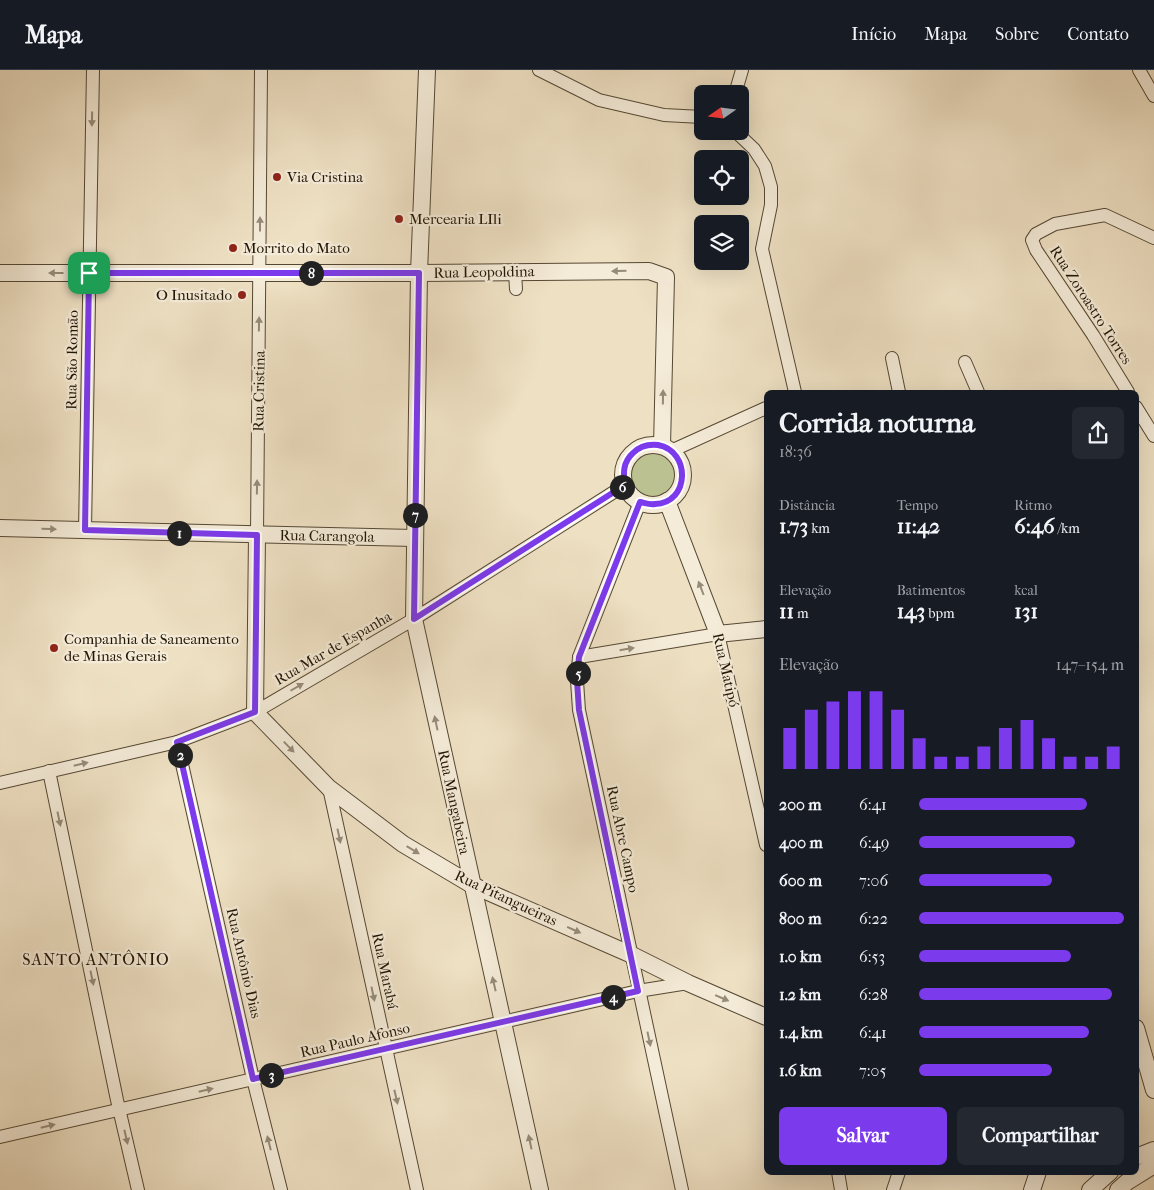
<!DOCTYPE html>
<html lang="pt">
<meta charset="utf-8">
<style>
:root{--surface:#171b24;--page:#242831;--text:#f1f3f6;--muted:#9ea1a6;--line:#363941;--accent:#7c3aed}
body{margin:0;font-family:"IM FELL French Canon",serif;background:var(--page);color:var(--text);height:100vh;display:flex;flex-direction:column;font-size:19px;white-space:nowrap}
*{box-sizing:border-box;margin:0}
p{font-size:16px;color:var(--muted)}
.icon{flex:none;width:28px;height:28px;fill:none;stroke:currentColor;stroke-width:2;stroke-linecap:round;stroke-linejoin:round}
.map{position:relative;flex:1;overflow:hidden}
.side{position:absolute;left:764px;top:320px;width:375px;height:785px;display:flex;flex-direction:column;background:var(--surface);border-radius:8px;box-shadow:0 5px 20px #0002}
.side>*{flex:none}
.needle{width:32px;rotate:256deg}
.tools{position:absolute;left:694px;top:15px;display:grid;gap:10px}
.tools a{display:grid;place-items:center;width:55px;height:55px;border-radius:8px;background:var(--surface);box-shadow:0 5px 20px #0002;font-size:25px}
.pin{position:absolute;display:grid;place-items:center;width:42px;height:42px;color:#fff;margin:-21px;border-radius:10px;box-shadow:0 2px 8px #0006}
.km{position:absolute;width:25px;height:25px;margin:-12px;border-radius:50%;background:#222;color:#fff;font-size:14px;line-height:25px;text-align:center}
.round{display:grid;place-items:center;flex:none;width:52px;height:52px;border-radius:8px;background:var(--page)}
.headline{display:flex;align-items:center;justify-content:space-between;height:85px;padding:0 15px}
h1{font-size:28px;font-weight:700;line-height:38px}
.metrics{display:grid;grid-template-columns:repeat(3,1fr);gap:8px;height:85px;padding:5px 15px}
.metrics div{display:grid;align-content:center}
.metrics b{font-size:21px;font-weight:700}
.metrics small{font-size:14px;font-weight:400}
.metrics p{font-size:14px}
.chart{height:140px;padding:10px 15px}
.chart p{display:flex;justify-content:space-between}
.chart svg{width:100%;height:90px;margin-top:5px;stroke:var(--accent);stroke-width:6}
.button{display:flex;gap:10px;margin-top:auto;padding:10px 15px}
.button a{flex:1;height:58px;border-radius:8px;background:var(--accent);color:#fff;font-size:20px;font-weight:700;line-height:58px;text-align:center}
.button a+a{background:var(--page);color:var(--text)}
ul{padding:0 15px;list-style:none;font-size:16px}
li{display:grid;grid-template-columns:80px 60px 1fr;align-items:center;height:38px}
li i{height:12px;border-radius:6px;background:var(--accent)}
header{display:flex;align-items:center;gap:30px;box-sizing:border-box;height:70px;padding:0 25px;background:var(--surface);border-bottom:1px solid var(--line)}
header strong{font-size:24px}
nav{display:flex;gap:28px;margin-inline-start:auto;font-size:18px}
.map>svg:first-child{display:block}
</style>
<header>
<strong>Mapa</strong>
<nav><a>Início</a><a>Mapa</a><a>Sobre</a><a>Contato</a></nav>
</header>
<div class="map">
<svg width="1154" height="1120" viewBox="0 0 1154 1120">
<rect width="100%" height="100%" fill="#eee0c3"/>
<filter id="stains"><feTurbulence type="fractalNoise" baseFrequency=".004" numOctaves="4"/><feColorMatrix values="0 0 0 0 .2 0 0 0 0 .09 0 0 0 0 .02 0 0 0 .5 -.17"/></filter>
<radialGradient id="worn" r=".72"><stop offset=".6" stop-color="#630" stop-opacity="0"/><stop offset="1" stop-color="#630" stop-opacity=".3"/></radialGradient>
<circle fill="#bcc191" stroke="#6f6b4a" cx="653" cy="405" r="27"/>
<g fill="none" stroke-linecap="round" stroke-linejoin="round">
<defs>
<g id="minor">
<polyline points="539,0 599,30 664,45 702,47"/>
<polyline points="1139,0 1154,26"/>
<polyline points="735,24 742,0"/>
<polyline points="735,61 754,79 765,96 771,117 771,135 762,179 795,322"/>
<polyline points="515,202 516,219"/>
<polyline points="892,288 899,322"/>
<polyline points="965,292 978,322"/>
<polyline points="1128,322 1093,265 1036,180 1032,170 1036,164 1055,154 1105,145 1154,168"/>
<polyline points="1136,337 1154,366"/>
<polyline points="671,381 766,338"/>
<polyline points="640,432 579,587 577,611 579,640 682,1120"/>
<polyline points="85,460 93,0"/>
<polyline points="257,465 261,0"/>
<polyline points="579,587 718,564 766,775"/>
<polyline points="177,672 253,1009 281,1120"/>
<polyline points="49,701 117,1030 138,1120"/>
<polyline points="0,713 177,672 255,642 414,549 625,415"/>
<polyline points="329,718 417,1120"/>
<polyline points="0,1067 638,921 688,913"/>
<polyline points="838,1102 841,1120"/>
<polyline points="893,1120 899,1102"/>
</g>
<g id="tertiary">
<polyline points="427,0 419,203 414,549 540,1120"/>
<polyline points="0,203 419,203 649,201 666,207 662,376"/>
<circle cx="653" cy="405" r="30"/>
<polyline points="667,431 718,564 766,559"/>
<polyline points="0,458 414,468"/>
<polyline points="257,465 255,642 329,718 403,774 472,815 632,885 688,913 766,947"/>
<polyline points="1136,958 1154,1020"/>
<polyline points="1136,1087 1154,1080"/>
<polyline points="1032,1120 1038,1102"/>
<polyline points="1090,1120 1110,1102"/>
<polyline points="1118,1120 1127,1112 1154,1095"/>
</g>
</defs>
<use href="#minor" stroke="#554833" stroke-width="14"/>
<use href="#tertiary" stroke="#554833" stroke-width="18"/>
<use href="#minor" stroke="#f4ebd8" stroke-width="12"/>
<use href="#tertiary" stroke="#f4ebd8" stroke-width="16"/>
</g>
<defs><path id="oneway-solid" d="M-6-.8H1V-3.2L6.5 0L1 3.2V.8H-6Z" transform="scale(1.25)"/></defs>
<g fill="#968b78">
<use href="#oneway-solid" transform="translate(92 49) rotate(91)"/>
<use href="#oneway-solid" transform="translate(260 154) rotate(-90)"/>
<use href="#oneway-solid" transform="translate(619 201) rotate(179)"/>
<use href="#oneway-solid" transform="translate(56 203) rotate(-180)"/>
<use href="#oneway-solid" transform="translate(259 254) rotate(-89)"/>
<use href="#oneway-solid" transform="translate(663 327) rotate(-89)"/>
<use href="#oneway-solid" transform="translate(257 417) rotate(-89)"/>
<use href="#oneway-solid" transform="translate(49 459) rotate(1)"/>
<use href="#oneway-solid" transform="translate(701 518) rotate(-111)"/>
<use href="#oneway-solid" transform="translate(627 579) rotate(-9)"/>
<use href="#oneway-solid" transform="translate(297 617) rotate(-30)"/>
<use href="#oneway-solid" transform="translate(436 653) rotate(-102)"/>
<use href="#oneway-solid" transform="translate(289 677) rotate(46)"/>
<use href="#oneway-solid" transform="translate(81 694) rotate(-13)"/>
<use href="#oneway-solid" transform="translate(59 749) rotate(78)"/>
<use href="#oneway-solid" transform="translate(339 766) rotate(78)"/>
<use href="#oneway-solid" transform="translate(413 780) rotate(31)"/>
<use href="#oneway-solid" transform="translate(574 860) rotate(24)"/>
<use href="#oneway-solid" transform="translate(92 908) rotate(78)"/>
<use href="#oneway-solid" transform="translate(494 914) rotate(-103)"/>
<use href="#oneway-solid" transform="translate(373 924) rotate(78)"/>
<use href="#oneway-solid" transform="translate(722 928) rotate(23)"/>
<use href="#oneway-solid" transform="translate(649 969) rotate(78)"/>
<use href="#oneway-solid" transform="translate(206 1020) rotate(-13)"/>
<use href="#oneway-solid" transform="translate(396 1027) rotate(77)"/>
<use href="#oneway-solid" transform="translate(48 1056) rotate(-13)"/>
<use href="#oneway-solid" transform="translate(126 1067) rotate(77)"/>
<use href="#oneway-solid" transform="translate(530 1072) rotate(-102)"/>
<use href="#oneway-solid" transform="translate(269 1073) rotate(-104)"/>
</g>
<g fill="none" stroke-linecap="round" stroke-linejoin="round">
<defs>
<path id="route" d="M89,203H419L414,549L625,415C623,403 623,392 633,383C640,376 649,374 658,375C691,381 690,433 655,434C650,435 645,433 640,432L579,587L577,611L579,640L638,921L253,1009L177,672L255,642L257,465L85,460Z"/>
</defs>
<use href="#route" stroke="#fff" stroke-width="10"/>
<use href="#route" stroke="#7c3aed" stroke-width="6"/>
</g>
<g fill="#8f2418" stroke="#f4ebd8" stroke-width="2">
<circle cx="277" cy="107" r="5"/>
<circle cx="399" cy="149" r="5"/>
<circle cx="233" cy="178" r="5"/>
<circle cx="242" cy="225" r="5"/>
<circle cx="54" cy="578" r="5"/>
</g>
<g text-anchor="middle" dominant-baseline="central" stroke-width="4.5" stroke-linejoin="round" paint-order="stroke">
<g font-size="15" fill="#221503" stroke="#f4ebd8" text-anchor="start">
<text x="287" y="107">Via Cristina</text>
<text x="409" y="149">Mercearia LIli</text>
<text x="243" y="178">Morrito do Mato</text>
<text x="232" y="225" text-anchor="end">O Inusitado</text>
<text x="64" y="569">Companhia de Saneamento<tspan x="64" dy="17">de Minas Gerais</tspan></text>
</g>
<g font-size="15" fill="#221503" stroke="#f4ebd8">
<text transform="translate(484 202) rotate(-1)">Rua Leopoldina</text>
<text transform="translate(1091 235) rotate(57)">Rua Zoroastro Torres</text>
<text transform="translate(72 290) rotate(-89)">Rua São Romão</text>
<text transform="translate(259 321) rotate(-89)">Rua Cristina</text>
<text transform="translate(327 466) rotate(1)">Rua Carangola</text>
<text transform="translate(333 578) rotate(-30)">Rua Mar de Espanha</text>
<text transform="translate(726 600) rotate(77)">Rua Matipó</text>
<text transform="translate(454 732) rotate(78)">Rua Mangabeira</text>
<text transform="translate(623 769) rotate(78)">Rua Abre Campo</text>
<text transform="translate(506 828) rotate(25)">Rua Pitangueiras</text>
<text transform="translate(244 893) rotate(77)">Rua Antônio Dias</text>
<text transform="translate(385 901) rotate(78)">Rua Marabá</text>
<text transform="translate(355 970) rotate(-13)">Rua Paulo Afonso</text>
</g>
<g font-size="16" letter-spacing="1" fill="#221503" stroke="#f4ebd8">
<text x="96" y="889">SANTO ANTÔNIO</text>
</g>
</g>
<rect width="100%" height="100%" filter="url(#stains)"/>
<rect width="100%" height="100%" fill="url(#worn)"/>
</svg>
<div class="tools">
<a><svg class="needle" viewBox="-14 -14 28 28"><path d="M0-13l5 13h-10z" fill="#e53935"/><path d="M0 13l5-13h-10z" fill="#9ea1a6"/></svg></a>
<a><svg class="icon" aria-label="locate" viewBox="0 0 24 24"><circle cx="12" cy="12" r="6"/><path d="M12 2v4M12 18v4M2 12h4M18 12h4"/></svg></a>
<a><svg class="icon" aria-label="layers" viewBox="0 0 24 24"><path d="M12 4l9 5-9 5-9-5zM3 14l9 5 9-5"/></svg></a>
</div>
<div class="pin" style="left:89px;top:203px;background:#1e9e55"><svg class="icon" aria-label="arrive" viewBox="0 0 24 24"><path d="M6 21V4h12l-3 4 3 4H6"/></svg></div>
<b class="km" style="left:179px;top:463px">1</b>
<b class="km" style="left:180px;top:685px">2</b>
<b class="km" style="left:271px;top:1005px">3</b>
<b class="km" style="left:613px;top:927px">4</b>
<b class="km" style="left:578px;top:603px">5</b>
<b class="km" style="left:622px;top:417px">6</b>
<b class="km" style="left:415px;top:445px">7</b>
<b class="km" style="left:311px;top:203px">8</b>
<section class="side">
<div class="headline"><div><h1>Corrida noturna</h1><p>18:36</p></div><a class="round"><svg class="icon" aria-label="share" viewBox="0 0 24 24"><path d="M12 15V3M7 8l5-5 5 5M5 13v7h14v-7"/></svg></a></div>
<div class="metrics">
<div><p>Distância</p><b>1.73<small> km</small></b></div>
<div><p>Tempo</p><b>11:42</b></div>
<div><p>Ritmo</p><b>6:46<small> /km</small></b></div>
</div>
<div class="metrics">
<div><p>Elevação</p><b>11<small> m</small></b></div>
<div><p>Batimentos</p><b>143<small> bpm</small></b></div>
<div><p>kcal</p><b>131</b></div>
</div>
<div class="chart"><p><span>Elevação</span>147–154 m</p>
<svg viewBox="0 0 160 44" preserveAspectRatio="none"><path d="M5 44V24M15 44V15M25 44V11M35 44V6M45 44V6M55 44V15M65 44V29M75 44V38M85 44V38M95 44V33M105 44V24M115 44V20M125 44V29M135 44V38M145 44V38M155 44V33"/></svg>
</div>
<ul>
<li><b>200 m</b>6:41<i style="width:82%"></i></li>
<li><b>400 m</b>6:49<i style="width:76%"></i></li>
<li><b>600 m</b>7:06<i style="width:65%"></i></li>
<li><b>800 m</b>6:22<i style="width:100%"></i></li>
<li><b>1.0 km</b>6:53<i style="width:74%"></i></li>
<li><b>1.2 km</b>6:28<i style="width:94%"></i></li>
<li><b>1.4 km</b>6:41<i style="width:83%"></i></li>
<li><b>1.6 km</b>7:05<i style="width:65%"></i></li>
</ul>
<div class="button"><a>Salvar</a><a>Compartilhar</a></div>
</section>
</div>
